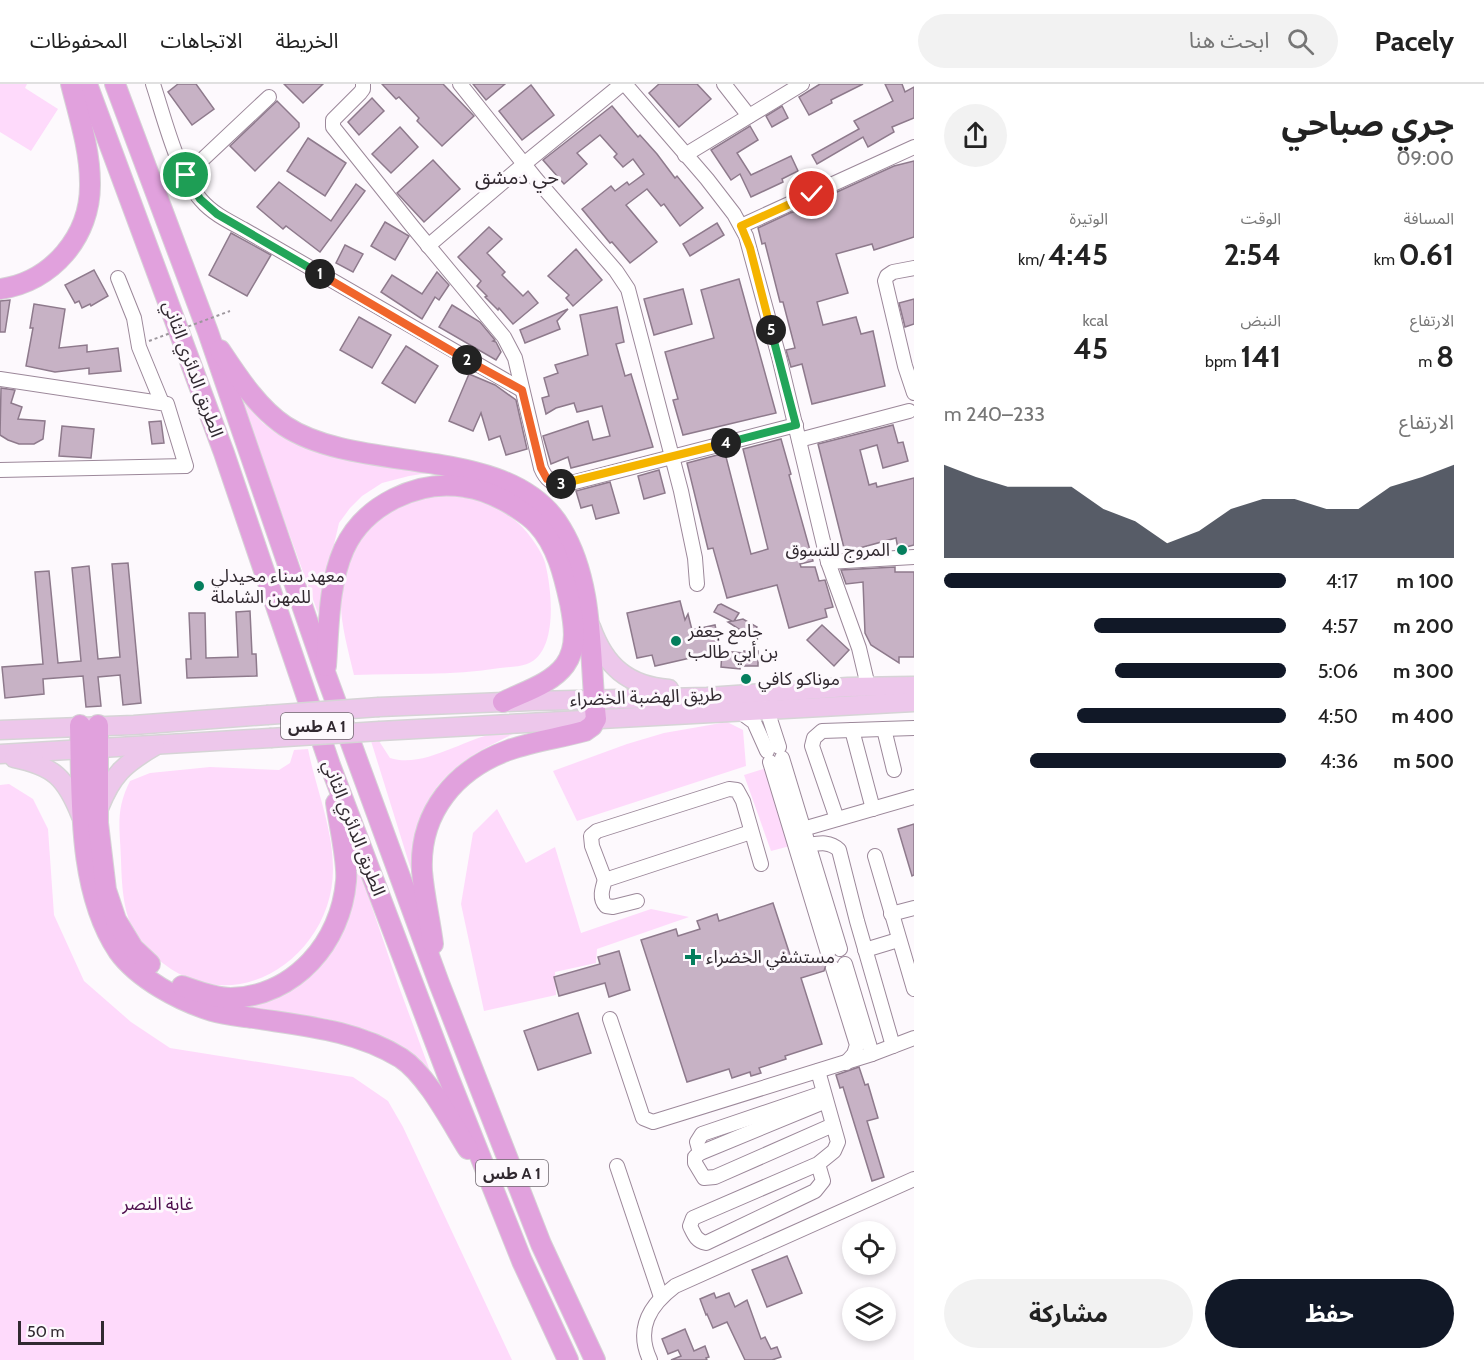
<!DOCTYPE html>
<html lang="ar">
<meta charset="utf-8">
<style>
:root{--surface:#fff;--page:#f2f2f2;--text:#222;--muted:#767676;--line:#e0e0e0;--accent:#111827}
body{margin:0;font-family:Cabin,"Noto Sans Arabic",sans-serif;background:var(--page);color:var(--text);direction:rtl;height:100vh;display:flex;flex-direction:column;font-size:22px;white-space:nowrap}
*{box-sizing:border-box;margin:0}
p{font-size:20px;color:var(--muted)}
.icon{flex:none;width:33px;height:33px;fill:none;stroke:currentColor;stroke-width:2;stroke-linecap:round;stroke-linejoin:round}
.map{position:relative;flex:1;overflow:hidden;direction:ltr}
.drawer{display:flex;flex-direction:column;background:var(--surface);width:570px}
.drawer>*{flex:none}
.buttons{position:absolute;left:842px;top:1137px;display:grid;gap:12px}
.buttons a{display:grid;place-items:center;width:54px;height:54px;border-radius:50%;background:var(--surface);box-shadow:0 3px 9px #0003;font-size:30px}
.scale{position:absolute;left:18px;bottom:15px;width:86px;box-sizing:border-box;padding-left:6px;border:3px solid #312930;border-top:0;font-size:16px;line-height:21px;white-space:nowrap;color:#312930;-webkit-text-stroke:4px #fdf9fd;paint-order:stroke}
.pin{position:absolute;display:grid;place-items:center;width:51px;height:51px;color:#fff;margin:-26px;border:3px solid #fff;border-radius:50%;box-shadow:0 2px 6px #0007}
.km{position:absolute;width:30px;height:30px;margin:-15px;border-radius:50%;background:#222;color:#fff;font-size:16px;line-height:30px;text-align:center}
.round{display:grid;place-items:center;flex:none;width:63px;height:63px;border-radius:32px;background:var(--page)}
.summary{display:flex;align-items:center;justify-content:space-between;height:102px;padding:0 30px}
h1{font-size:33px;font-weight:700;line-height:45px}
.metrics{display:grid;grid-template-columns:repeat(3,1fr);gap:9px;height:102px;padding:6px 30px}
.metrics div{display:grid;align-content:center}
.metrics b{font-size:30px;font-weight:700}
.metrics small{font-size:16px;font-weight:400}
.metrics p{font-size:16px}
.chart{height:168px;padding:12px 30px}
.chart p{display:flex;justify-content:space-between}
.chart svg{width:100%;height:108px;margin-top:6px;fill:var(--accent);opacity:.7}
.action{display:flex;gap:12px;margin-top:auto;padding:12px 30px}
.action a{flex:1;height:69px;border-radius:36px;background:var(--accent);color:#fff;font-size:24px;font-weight:700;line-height:69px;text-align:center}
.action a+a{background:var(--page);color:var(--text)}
ul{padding:0 30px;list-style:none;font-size:20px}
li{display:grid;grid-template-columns:96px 72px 1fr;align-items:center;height:45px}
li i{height:15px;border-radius:8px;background:var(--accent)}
header{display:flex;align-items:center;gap:36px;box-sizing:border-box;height:84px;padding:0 30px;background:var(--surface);border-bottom:2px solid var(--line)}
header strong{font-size:28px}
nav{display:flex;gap:33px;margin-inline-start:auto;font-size:21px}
.search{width:420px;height:54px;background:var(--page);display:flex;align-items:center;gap:15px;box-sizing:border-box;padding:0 21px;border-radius:33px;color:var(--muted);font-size:22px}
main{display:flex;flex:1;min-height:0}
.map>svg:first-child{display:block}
</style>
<header>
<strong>Pacely</strong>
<div class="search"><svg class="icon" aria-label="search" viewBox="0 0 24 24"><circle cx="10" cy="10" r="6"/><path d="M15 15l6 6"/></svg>ابحث هنا</div>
<nav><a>الخريطة</a><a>الاتجاهات</a><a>المحفوظات</a></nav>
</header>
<main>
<section class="drawer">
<div class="summary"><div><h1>جري صباحي</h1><p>09:00</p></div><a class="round"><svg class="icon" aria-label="share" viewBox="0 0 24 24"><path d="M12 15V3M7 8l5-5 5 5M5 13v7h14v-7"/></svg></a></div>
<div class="metrics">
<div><p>المسافة</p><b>0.61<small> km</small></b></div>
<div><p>الوقت</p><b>2:54</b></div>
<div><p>الوتيرة</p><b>4:45<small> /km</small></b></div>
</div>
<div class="metrics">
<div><p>الارتفاع</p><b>8<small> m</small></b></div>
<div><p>النبض</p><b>141<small> bpm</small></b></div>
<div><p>kcal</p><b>45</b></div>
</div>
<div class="chart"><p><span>الارتفاع</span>233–240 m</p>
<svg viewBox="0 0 160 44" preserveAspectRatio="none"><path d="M0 44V6L10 11L20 15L30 15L40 15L50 24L60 29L70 38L80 33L90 24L100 20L110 20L120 24L130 24L140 15L150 11L160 6V44z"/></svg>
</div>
<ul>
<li><b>100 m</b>4:17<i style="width:100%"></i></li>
<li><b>200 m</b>4:57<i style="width:56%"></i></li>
<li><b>300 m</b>5:06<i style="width:50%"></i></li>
<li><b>400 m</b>4:50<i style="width:61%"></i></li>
<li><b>500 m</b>4:36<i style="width:75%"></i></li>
</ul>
<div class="action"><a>حفظ</a><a>مشاركة</a></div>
</section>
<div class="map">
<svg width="914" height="1276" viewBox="0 0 914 1276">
<rect width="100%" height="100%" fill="#fdf9fd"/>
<g fill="#fedafb">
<polygon points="0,0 27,0 25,4 58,25 31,67 0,48"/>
<path d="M240,315C248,322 255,331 263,339C308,379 385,380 441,387L409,392L382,399L362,412L350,424L339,439L318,529Z"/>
<path d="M464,411C490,419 516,431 532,455C537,462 545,474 546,483C552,508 558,569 527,580C519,583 509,583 500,584C452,592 402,589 354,591C348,565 339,535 341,509C344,470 370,435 405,419C422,411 445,412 464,411Z"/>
<polygon points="727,638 743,646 746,682 577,737 553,687 627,660 664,649"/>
<path d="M517,648C467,672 426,694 416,754C414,766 414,779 413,792L371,657H379L390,674C424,685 464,654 498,649C504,648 511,649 517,648Z"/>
<path d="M308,665C316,705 333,744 333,785C333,871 238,937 164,880C156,874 147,867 141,859C123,834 122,805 121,776C120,744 115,727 130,697L150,689L210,683L279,686L290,679L294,666Z"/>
<polygon points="766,684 790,762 771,767 744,691"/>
<polygon points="9,700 33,715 48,745 54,831 84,897 131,938 170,964 353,993 388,1017 403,1043 512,1276 0,1276 0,701"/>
<polygon points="497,725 526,779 555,763 581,849 651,825 689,833 597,865 596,879 555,888 556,911 484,927 461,820 473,749"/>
<polygon points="354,770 398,900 433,995 392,957 373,948 328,935 213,921 313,879"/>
</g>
<g fill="#c7b2c5" stroke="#8e7a8c" stroke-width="1.5">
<polygon points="178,0 196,0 214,25 192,41 168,8"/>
<polygon points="284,0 323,0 303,19"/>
<polygon points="382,0 443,0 474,32 442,62 417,37 419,34 399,13 396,15"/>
<polygon points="473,0 505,0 486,16"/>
<polygon points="659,0 697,0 711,15 679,43 649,9"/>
<polygon points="820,0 863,0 831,16 832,19 809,31 799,13"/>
<polygon points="885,0 902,0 905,8 914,3 914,34 892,43 894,48 868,63 863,53 817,80 812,71 859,45 854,37 893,17"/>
<polygon points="531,1 554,31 522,56 499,27"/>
<polygon points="372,14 384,27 359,51 348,38"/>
<polygon points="277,17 299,39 299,43 255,87 230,62"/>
<polygon points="612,22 638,53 640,51 657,70 675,94 677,92 703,124 680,142 664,120 661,122 647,105 626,121 657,158 630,179 612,158 610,159 582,125 611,102 615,107 627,98 629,101 644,90 633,75 623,83 614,73 617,70 600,51 577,69 587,80 564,100 543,76"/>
<polygon points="782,22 788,34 772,43 766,32"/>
<polygon points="750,42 758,56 737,69 751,91 791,72 798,87 782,95 783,98 751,113 740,90 731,96 711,66"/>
<polygon points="400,43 418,63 391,89 372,70"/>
<polygon points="308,54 346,79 325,112 287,87"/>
<polygon points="433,76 460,105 424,138 397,109"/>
<polygon points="914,77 914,153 874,166 872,160 836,170 848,209 817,218 823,241 856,233 861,250 873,247 885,302 812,320 802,280 791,283 786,266 795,264 783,218 780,218 765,159 762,160 758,144 790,129 827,117 826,113 894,82"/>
<polygon points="279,98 331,137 356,100 365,107 320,168 286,142 283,145 257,123"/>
<polygon points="385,138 409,152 395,176 371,162"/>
<polygon points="717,139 724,151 690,172 683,160"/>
<polygon points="489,143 502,155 487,169 505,188 502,191 523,212 528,207 538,219 513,240 499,224 498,226 485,213 487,212 477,202 481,197 458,173"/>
<polygon points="231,149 271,171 247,212 209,191"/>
<polygon points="345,161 363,170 353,188 336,179"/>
<polygon points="576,165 602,196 573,222 566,214 569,211 548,192"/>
<polygon points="94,186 108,212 91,222 90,220 82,224 79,217 75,219 65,201"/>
<polygon points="437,188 449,201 439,216 435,213 422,235 381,208 392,191 422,210"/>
<polygon points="739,195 776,329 683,351 673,316 678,315 665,268 714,254 701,206"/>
<polygon points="683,205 692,240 654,251 644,215"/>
<polygon points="914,215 914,240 905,243 899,219"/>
<polygon points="10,216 5,248 0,248 0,217"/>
<polygon points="34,220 65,225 59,264 87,261 87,268 118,264 121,287 89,290 89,284 55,288 26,282 33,244 30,244"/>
<polygon points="452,221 480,238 495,256 493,257 496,258 501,268 496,276 439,243"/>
<polygon points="617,223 624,258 616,260 625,292 631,290 653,363 571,384 568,373 551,380 543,352 588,337 593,356 610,352 602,322 577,328 574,319 556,324 546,330 542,314 549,312 544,294 558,289 555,281 588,271 580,231"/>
<polygon points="568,225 557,237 560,245 525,259 520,246"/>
<polygon points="359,233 391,251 372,284 340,266"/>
<polygon points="406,262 438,282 415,319 382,299"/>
<polygon points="469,290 495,301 516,316 527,365 506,371 500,352 489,356 481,329 473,347 449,337"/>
<polygon points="1,304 15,306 11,319 22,323 18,335 45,337 43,355 34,360 19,360 8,356 0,351"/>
<polygon points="161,337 164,359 152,360 149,338"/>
<polygon points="893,341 898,359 903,358 908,377 883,384 877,361 860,366 869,401 876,399 877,403 914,394 914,461 898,465 896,454 845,468 818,360"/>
<polygon points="62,342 94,345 91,374 59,372"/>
<polygon points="781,355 791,390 789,391 813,477 800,480 801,483 815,483 819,497 825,496 833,523 825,525 827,533 789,544 777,501 727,514 713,464 708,465 687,379 725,369 751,470 768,465 743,365"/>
<polygon points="659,386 665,409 644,415 638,392"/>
<polygon points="610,398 619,429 596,435 592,421 581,424 576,407"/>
<polygon points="128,479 141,619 123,621 120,591 98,593 101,622 86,623 83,592 43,595 44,610 5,614 2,583 43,580 35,488 49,487 58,579 81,577 72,484 89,482 98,575 120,573 112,480"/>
<polygon points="895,483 895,488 914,488 914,573 899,573 899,579 871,561 865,549 863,498 846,500 841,486"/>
<polygon points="680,517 685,536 688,530 692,546 715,541 721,567 655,582 652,571 637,574 627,529"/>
<polygon points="721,520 739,529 734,537 743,535 757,543 751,553 728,538 732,537 714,528 718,521"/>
<polygon points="250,527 252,570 256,570 257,592 187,594 186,575 191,575 189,529 205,529 206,574 238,573 236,528"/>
<polygon points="822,541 849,566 834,582 807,556"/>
<polygon points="722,567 744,569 744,567 758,567 758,582 740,582 740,585 721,583"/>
<polygon points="914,740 914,791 912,792 898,745"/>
<polygon points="773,819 793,880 819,872 827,878 824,887 801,894 822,960 785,972 786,975 759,984 761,989 751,992 750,988 732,994 729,985 687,998 641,856 676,845 678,852 700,845 697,837 717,830 719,837"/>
<polygon points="619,867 630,906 609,913 605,899 559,912 554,893 600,880 598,873"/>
<polygon points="578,929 591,969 538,986 524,947"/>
<polygon points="859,983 865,1001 868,1000 878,1034 867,1037 884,1093 872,1097 843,1003 840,1004 836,991"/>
<polygon points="787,1172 802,1209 767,1223 752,1186"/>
<polygon points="714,1209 716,1214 729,1209 735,1223 747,1216 761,1255 765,1253 771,1265 777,1263 781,1273 772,1276 745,1276 727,1238 713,1244 707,1230 706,1231 700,1215"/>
<polygon points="685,1245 694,1267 705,1262 709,1273 706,1274 707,1276 671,1276 681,1272 678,1266 668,1270 662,1255"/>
</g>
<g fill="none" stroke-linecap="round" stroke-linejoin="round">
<defs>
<g id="minor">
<path d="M153,0C164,33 178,91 201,116C212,129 228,137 243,145L522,306"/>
<path d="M363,0V5L360,9L333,36V43L412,142L504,253L515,274L541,384C546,396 554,402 567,400L796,341"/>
<polyline points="460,0 536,95 616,187 628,205 681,407 695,474 697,500"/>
<polyline points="625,0 707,95 734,130 746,152 779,273 828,478 859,564 868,602"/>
<polyline points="724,0 749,32"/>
<polyline points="685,71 802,0"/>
<polyline points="186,91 269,13"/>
<polyline points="741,142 914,63"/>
<polyline points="428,162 524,80 622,0"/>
<polyline points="914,184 893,188 887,192 885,197 905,282 914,309"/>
<polyline points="118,194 134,234 139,263 162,319"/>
<polyline points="0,295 167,320 186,382 0,386"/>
<polyline points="799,356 909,327"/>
<polyline points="828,478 914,473"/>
<polyline points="765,620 779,663"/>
<polyline points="739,627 754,638 767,667"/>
<polyline points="884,645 894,686"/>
<polyline points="852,646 873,725"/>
<polyline points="782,674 840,865"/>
<polyline points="770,678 828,869"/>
<polyline points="837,735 812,662 814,654 822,647 914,644"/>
<polyline points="803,745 914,713"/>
<path d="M808,761C820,759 830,757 839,766L857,837L893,962"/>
<polyline points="875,772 914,905"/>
<polyline points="605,796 592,762 591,752 597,747 729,705 737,706 743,717 761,780"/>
<path d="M637,817L613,823L606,822C599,815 602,805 605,796L751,748"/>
<polyline points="891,830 914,824"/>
<polyline points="865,866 898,856"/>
<polyline points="833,884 857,961 854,970 846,979"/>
<polyline points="610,935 643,1034 653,1038 872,970 845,880"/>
<polyline points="872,970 914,954"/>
<path d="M818,987L838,1058L834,1067L818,1080L693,1134L690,1142C694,1150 696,1157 706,1159L815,1107L823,1097L818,1080"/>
<polyline points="826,1017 700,1069 695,1073 695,1079 704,1094 715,1093 833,1041"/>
<polyline points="700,1069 697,1058 702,1050 823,1009"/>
<polyline points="617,1082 661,1213"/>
<path d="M650,1276C635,1244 650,1221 675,1202L914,1095"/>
</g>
<g id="major">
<path d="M591,543C605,582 628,602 669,605"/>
<polyline points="379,623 532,617 707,613 848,603 914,602"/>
<polyline points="0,646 134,641 267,631"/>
<polyline points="380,647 914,618"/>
<polyline points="0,670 270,654"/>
<path d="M14,674C54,682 66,694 81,732"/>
<path d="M99,724C112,691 124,680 155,662"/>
</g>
<g id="highway">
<polyline points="87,0 224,369 330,681 448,992 522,1177 568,1276"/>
<polyline points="115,0 208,248 326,591 439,899 541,1160 595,1276"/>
<path d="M0,205C52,198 91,152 90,99C90,66 79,32 71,0"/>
<path d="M220,266C238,293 258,324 285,342C361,392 510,358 561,444C595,500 589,572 596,635L592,642L585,647C560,654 534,657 509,666C456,685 419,728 422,787C424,812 430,836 433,860"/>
<path d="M326,582C329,544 328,501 344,465C364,421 418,395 465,403C482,405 497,412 512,421C521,427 530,432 537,440C557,461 564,492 570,519C574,540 578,563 565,581C551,600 523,608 503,618"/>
<path d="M80,641C82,713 77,805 118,867C138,895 180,917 212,927C225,931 240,932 253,934C304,942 356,946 401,974C427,991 451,1038 468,1065"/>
<polyline points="98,641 98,739 106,806 116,836 133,864 150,880"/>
<path d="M182,902C197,907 214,914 231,914C295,912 341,858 346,797C348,778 339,740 336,719"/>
</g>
</defs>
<use href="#minor" stroke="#9c889a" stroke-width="16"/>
<use href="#major" stroke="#d6d4d6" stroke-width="21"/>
<use href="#highway" stroke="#d6d4d6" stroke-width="22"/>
<use href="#minor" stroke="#fff" stroke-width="14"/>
<use href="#major" stroke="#edc7eb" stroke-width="18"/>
<use href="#highway" stroke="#e1a1dd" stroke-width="20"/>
<defs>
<g id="major-bridge">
<polyline points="267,631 379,623"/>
<polyline points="270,654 380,647"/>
</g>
</defs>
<use href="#major-bridge" stroke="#d6d4d6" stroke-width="21" stroke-linecap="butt"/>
<polyline stroke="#9d979d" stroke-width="2" stroke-dasharray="3 3" stroke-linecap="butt" points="149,257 230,227"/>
<use href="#major-bridge" stroke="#edc7eb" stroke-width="18"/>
</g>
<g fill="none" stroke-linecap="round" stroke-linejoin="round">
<defs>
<polyline id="split-1" points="186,91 200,115 217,130 320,190"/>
<polyline id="split-2" points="320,190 467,276"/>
<polyline id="split-3" points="467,276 522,306 541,384 547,395 561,400"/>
<polyline id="split-4" points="561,400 726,359"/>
<polyline id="split-5" points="726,359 796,341 771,246"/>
<polyline id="split-6" points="771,246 750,164 741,142 812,110"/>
</defs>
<use href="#split-1" stroke="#fff" stroke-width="12"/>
<use href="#split-2" stroke="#fff" stroke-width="12"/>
<use href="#split-3" stroke="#fff" stroke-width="12"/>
<use href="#split-4" stroke="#fff" stroke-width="12"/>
<use href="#split-5" stroke="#fff" stroke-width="12"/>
<use href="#split-6" stroke="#fff" stroke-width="12"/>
<use href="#split-1" stroke="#22a559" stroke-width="8"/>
<use href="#split-2" stroke="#f0652b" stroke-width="8"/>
<use href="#split-3" stroke="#f0652b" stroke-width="8"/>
<use href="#split-4" stroke="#f5b400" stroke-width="8"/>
<use href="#split-5" stroke="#22a559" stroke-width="8"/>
<use href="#split-6" stroke="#f5b400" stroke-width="8"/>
</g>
<g fill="#057e5d" stroke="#fdf9fd" stroke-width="2">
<circle cx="902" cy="466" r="6"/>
<circle cx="199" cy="502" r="6"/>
<circle cx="676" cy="557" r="6"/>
<circle cx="746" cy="595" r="6"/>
<path d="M690 864h6v6h6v6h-6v6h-6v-6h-6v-6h6z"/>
</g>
<g text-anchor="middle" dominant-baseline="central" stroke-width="6" stroke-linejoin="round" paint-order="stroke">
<g fill="#fdf9fd" stroke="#6e676e" stroke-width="1.5">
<rect x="281" y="629" width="72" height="26" rx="4.5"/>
<rect x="476" y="1076" width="72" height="26" rx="4.5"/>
</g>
<g font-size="16" font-weight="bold" fill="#312930">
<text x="317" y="642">طس A 1</text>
<text x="512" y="1089">طس A 1</text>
</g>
<g font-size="18" fill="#312930" stroke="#fdf9fd">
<text transform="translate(193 285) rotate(70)">الطريق الدائري الثاني</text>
<text transform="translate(646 613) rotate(-2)">طريق الهضبة الخضراء</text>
<text transform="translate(354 744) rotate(69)">الطريق الدائري الثاني</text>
</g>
<g font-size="18" fill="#312930" stroke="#fdf9fd" text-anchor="start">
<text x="890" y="466" text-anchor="end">المروج للتسوق</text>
<text x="211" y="492">معهد سناء محيدلي<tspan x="211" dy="21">للمهن الشاملة</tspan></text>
<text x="688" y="547">جامع جعفر<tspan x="688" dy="21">بن أبي طالب</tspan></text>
<text x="758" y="595">موناكو كافي</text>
<text x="706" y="873">مستشفي الخضراء</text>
</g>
<g font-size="18" fill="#4c0d4b" stroke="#fdf9fd">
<text x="158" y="1120">غابة النصر</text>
</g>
<g font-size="20" fill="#312930" stroke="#fdf9fd">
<text x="517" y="93">حي دمشق</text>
</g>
</g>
</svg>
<div class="buttons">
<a><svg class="icon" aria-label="locate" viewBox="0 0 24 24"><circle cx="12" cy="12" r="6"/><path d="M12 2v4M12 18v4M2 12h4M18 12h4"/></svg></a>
<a><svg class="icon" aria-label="layers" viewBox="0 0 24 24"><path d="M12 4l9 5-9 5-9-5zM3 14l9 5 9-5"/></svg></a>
</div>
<div class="scale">50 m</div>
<div class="pin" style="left:186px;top:91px;background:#1e9e55"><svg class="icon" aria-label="arrive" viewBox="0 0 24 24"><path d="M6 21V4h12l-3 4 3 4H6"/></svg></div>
<div class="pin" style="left:812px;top:110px;background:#d93025"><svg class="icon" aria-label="check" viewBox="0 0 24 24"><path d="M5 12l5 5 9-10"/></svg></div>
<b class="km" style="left:320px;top:190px">1</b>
<b class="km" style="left:467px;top:276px">2</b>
<b class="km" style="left:561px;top:400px">3</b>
<b class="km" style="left:726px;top:359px">4</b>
<b class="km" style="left:771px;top:246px">5</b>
</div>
</main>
